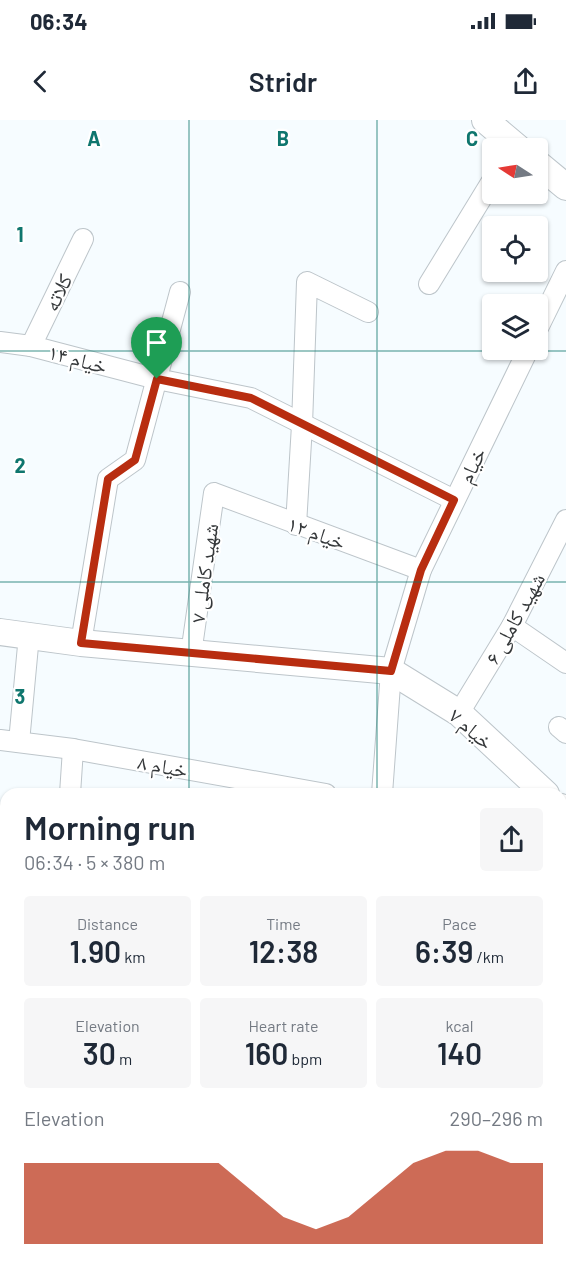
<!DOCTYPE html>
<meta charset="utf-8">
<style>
:root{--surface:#fff;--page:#f6f6f7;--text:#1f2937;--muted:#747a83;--accent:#b82d10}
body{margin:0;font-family:Barlow,"Noto Naskh Arabic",sans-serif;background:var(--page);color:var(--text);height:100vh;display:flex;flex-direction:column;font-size:22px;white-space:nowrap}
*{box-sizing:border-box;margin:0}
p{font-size:20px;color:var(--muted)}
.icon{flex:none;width:33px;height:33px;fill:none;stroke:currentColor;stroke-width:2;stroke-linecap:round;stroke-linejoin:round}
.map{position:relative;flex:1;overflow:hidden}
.panel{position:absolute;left:0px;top:668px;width:567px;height:488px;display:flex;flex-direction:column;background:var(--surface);border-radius:18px 18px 0 0;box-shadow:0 2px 4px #0004}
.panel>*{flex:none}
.needle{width:39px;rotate:282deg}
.controls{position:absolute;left:482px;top:18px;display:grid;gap:12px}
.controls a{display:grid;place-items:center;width:66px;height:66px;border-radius:6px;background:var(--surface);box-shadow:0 2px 4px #0004;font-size:30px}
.pin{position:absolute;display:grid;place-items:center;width:51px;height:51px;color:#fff;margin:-62px -26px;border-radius:50% 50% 50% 0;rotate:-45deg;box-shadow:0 0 6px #0007}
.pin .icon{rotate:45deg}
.round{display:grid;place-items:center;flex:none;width:63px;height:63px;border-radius:6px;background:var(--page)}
.head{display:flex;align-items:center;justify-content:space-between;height:102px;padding:0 24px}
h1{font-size:33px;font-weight:600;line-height:45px}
.figures{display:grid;grid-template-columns:repeat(3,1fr);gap:9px;height:102px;padding:6px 24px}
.figures div{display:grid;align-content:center;border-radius:6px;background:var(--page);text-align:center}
.figures b{font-size:30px;font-weight:600}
.figures small{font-size:16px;font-weight:400}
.figures p{font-size:16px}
.chart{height:168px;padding:12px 24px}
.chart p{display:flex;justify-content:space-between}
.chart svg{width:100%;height:108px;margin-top:6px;fill:var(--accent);opacity:.7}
.status{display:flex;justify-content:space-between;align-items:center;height:42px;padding:0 30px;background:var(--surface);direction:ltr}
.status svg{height:16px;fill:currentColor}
header{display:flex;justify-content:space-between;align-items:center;height:78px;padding:0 24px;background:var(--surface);font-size:27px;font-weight:600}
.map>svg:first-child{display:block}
</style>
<div class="status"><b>06:34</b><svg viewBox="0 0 49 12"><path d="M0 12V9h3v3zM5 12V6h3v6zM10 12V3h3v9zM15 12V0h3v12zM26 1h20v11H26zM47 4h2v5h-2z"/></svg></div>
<header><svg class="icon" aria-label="back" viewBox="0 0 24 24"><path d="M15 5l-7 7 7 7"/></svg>Stridr<svg class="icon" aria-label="share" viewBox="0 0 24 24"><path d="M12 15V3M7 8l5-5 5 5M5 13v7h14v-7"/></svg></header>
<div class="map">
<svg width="566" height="1154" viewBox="0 0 566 1154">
<rect width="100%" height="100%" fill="#f6fcff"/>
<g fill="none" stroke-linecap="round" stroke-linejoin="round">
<defs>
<polyline id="service" points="393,1154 395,1149"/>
<g id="minor">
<polyline points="429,164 492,61"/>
<polyline points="537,210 566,151"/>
<polyline points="0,222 31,226 157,259 251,278 454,380"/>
<polyline points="31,226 83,119"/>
<polyline points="296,405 302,305 307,162 368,192"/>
<polyline points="512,506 566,543"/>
<polyline points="81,523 108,359 135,340 180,172"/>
<polyline points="191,534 214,373 421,450"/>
<polyline points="459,593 512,506 566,400"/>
<polyline points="559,607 566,613"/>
<polyline points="0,620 73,629 326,674"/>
<polyline points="19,622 29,515"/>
<polyline points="70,674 73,629"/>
<polyline points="382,674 391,551 421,450 528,230"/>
<polyline points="0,834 6,833"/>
<polyline points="561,868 566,867"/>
<polyline points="0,1072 6,1066"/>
<polyline points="561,1091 566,1095"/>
<polyline points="0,1108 6,1112"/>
<polyline points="57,1149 64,1154"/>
<polyline points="309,1149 324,1154"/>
</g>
<g id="tertiary">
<polyline points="485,0 518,28"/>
<polyline points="537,43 566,67"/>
<polyline points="0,512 81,523 391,551 459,593 546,674"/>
<polyline points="561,687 566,691"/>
</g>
</defs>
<use href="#service" stroke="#bdc5ca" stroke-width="14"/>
<use href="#minor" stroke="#bdc5ca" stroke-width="22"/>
<use href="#tertiary" stroke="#bdc5ca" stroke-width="28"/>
<use href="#service" stroke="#fff" stroke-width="10"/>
<use href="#minor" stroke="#fff" stroke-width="20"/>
<use href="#tertiary" stroke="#fff" stroke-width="26"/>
</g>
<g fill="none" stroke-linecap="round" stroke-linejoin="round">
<defs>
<polygon id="route" points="157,259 251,278 454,380 421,450 391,551 81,523 108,359 135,340"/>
</defs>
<use href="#route" stroke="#fff" stroke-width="12"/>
<use href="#route" stroke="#b82d10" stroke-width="8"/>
</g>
<path fill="none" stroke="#0f766e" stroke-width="1.5" stroke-opacity="0.55" d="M189,0V674M377,0V674M0,231H566M0,462H566M0,692H6M561,692H566M0,923H6M561,923H566M189,1149V1154M377,1149V1154"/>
<g text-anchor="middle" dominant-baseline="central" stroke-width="4.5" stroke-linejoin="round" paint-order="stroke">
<g font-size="21" fill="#35383a" stroke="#fff">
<text transform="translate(57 172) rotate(-64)">کلاته</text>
<text transform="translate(78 238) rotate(15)">خیام ۱۴</text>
<text transform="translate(471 345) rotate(-64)">خیام</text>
<text transform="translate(317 412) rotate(20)">خیام ۱۲</text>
<text transform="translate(203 453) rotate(-82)">شهید کاملی ۷</text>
<text transform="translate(514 498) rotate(-61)">شهید کاملی ۶</text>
<text transform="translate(472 608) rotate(41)">خیام ۷</text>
<text transform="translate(163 645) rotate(10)">خیام ۸</text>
</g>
</g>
<g font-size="20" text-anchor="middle" font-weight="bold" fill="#0f766e" stroke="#fff" stroke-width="4.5" stroke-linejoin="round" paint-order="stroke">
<text x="94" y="26">A</text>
<text x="283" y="26">B</text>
<text x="472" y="26">C</text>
<text x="20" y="122">1</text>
<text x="20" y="353">2</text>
<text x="20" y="584">3</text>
</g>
</svg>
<div class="controls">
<a><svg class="needle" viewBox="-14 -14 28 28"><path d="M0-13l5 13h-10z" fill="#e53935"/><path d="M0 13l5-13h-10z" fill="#747a83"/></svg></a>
<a><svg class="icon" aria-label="locate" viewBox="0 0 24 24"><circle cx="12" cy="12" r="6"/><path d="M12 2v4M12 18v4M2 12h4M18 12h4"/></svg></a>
<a><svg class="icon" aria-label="layers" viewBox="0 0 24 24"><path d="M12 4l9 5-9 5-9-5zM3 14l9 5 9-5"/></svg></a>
</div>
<div class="pin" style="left:157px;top:259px;background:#1e9e55"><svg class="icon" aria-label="arrive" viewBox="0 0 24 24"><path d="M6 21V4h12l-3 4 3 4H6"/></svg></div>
<section class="panel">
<div class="head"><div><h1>Morning run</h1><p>06:34 · 5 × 380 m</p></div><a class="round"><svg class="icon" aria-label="share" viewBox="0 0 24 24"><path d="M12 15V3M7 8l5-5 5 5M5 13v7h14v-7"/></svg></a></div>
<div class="figures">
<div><p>Distance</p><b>1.90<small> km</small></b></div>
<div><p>Time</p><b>12:38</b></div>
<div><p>Pace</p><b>6:39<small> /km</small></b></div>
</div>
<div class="figures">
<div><p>Elevation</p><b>30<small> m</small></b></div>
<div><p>Heart rate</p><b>160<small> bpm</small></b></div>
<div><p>kcal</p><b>140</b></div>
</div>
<div class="chart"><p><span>Elevation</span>290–296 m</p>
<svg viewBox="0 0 160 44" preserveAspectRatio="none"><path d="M0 44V11L10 11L20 11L30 11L40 11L50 11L60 11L70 22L80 33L90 38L100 33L110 22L120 11L130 6L140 6L150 11L160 11V44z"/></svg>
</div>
</section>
</div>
